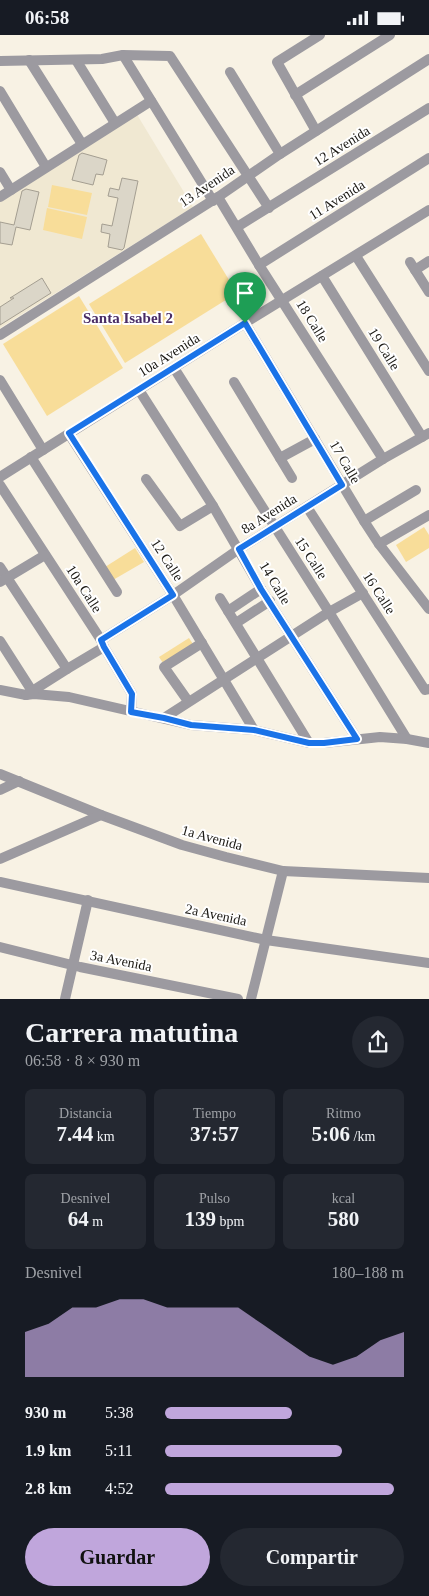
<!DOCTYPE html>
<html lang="es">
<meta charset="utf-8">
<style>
:root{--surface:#171b24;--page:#242831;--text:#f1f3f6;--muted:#9ea1a6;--accent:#c0a6dc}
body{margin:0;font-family:"Times New Roman",serif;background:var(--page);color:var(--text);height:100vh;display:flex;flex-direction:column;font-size:19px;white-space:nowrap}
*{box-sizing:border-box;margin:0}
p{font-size:16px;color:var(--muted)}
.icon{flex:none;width:28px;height:28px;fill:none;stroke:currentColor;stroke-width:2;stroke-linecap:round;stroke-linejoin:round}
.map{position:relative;height:964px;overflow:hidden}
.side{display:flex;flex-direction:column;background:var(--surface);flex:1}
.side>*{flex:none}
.pin{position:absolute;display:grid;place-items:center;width:42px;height:42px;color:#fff;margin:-51px -21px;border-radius:50% 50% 50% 0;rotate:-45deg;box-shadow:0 0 5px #0007}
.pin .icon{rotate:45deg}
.round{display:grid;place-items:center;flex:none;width:52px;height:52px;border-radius:26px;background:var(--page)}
.summary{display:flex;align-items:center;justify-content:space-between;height:85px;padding:0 25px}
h1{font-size:28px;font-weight:700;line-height:38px}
.metrics{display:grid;grid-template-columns:repeat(3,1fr);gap:8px;height:85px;padding:5px 25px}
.metrics div{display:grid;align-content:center;border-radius:8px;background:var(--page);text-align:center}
.metrics b{font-size:21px;font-weight:700}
.metrics small{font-size:14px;font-weight:400}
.metrics p{font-size:14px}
.chart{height:140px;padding:10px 25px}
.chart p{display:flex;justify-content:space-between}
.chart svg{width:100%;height:90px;margin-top:5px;fill:var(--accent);opacity:.7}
.action{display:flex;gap:10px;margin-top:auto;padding:10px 25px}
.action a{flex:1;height:58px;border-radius:30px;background:var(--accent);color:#111;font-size:20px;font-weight:700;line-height:58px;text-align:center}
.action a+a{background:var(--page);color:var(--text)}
ul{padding:0 25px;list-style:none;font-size:16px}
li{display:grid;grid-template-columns:80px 60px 1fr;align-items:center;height:38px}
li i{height:12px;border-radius:6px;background:var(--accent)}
.status{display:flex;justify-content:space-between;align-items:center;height:35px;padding:0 25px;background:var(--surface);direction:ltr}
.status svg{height:14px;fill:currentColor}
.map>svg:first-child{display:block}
</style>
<div class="status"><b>06:58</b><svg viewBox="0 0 49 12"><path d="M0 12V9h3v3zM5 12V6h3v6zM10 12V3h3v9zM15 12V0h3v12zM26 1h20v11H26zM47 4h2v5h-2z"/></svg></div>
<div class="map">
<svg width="429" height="964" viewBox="0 0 429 964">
<rect width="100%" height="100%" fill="#f8f2e4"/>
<polygon fill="#f0e8d2" points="136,78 193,172 0,293 0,163"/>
<g fill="#f8dd99">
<polygon points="52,150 92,158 87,180 48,172"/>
<polygon points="47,173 87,182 82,204 43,195"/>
<polygon points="201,199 237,258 125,328 89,269"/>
<polygon points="79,261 123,333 47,381 3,309"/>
<polygon points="424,492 429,500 429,513 406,527 396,510"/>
<polygon points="135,513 144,527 113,545 105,532"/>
<polygon points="189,603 197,615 167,634 159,622"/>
</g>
<g fill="#dbd6c8" stroke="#a49e91">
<polygon points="82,118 107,125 103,140 96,139 93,150 72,145 79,120"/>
<polygon points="122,143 138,146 124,213 122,215 108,212 110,199 101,197 102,189 112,191 118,163 108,161 110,153 119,155"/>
<polygon points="26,154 39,157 30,195 16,192 12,210 0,208 0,187 14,190 22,156"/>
<polygon points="42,243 51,258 0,290 0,272 14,263 10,263"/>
</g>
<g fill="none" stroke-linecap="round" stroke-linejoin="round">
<g stroke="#9c9aa0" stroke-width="10">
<polyline points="123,20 213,166"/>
<polyline points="29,25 82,109"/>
<polyline points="76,25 115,88"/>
<polyline points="0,26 102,24 123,20 170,21 269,173"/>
<polyline points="230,37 280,119"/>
<polyline points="0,56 46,132"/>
<polyline points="295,60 390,0"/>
<polyline points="316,96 277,27 320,0"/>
<polyline points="0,137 11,155"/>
<polyline points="0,162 151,66"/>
<polyline points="218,162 259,230 383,424"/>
<polyline points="237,192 429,73"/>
<polyline points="356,221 429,336"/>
<polyline points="410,227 429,257"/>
<polyline points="259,230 429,123"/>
<polyline points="415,235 429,226"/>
<polyline points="322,241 422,402"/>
<polyline points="245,288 364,486 379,509 429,574"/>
<polyline points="0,300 218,162 280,119 429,24"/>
<polyline points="174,333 329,577 407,704"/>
<polyline points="0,345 43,415"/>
<polyline points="234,347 292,443"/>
<polyline points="139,355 213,471 261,554 357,704"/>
<polyline points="69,399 173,560 254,695"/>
<polyline points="31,422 117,557"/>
<polyline points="280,423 315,404"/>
<polyline points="0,442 245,288 429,175"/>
<polyline points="146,444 180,491 213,471"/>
<polyline points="0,450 101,605 104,612 132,659 131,677"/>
<polyline points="307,472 425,655 429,654"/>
<polyline points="364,486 416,455"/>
<polyline points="379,509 429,480"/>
<polyline points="0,532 67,634"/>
<polyline points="0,547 45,520"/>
<polyline points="220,563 309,708"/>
<polyline points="228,576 261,554"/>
<polyline points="236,588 270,566"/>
<polyline points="101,605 173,560 239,514 383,424 429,398"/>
<polyline points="0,606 32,656"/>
<polyline points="0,655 26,660 34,659 69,662 191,690 254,695 309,708 324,708 380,702 407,704 429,708"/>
<polyline points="26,660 67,634 104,612"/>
<polyline points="188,666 164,632 202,608"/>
<polyline points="164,683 329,577 363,558"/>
<polyline points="0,739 101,780 182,810 226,822 283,836 429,843"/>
<polyline points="0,755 19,746"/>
<polyline points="0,824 101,780"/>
<polyline points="0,847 266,905 429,928"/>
<polyline points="0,912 80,932 238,964"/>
<polyline points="65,964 88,865"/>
<polyline points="251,964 283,836"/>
</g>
</g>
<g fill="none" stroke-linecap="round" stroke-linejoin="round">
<defs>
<polygon id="route" points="245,288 342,450 239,514 261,554 357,704 324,708 309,708 254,695 191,690 164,683 131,677 132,659 104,612 101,605 173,560 69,398"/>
</defs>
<use href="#route" stroke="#fff" stroke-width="10"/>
<use href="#route" stroke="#1a73e8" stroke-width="6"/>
</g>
<g text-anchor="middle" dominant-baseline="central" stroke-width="4" stroke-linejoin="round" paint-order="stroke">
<g font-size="14" fill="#191712" stroke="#fff">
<text transform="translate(342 111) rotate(-32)">12 Avenida</text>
<text transform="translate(207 151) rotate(-34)">13 Avenida</text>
<text transform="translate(337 165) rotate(-32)">11 Avenida</text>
<text transform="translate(312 286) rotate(58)">18 Calle</text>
<text transform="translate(384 314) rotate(58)">19 Calle</text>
<text transform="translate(169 320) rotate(-32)">10a Avenida</text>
<text transform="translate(345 427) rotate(60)">17 Calle</text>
<text transform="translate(269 479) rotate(-32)">8a Avenida</text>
<text transform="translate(311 523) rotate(57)">15 Calle</text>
<text transform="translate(167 525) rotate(57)">12 Calle</text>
<text transform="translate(275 548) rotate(59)">14 Calle</text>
<text transform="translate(84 554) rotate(57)">10a Calle</text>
<text transform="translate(379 558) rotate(57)">16 Calle</text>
<text transform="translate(212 803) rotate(15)">1a Avenida</text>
<text transform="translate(216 880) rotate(12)">2a Avenida</text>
<text transform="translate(121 926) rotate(11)">3a Avenida</text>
</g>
<g font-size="15" font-weight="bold" fill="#492b65" stroke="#fff">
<text x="128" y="283">Santa Isabel 2</text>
</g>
</g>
</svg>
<div class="pin" style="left:245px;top:288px;background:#1e9e55"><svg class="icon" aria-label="arrive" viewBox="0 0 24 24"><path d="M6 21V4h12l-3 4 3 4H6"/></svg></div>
</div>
<section class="side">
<div class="summary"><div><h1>Carrera matutina</h1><p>06:58 · 8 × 930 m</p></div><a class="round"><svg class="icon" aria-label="share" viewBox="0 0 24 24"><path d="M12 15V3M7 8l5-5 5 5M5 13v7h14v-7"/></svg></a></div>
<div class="metrics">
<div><p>Distancia</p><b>7.44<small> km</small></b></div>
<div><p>Tiempo</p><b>37:57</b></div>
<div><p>Ritmo</p><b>5:06<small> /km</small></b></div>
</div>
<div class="metrics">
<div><p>Desnivel</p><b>64<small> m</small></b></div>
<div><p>Pulso</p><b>139<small> bpm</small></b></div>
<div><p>kcal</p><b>580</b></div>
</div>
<div class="chart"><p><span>Desnivel</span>180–188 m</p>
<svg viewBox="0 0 160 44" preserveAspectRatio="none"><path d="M0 44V22L10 18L20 10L30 10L40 6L50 6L60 10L70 10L80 10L90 10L100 18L110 26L120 34L130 38L140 34L150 26L160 22V44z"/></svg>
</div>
<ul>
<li><b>930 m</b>5:38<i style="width:53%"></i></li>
<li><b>1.9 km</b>5:11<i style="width:74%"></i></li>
<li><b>2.8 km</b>4:52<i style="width:96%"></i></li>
</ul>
<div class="action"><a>Guardar</a><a>Compartir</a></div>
</section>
